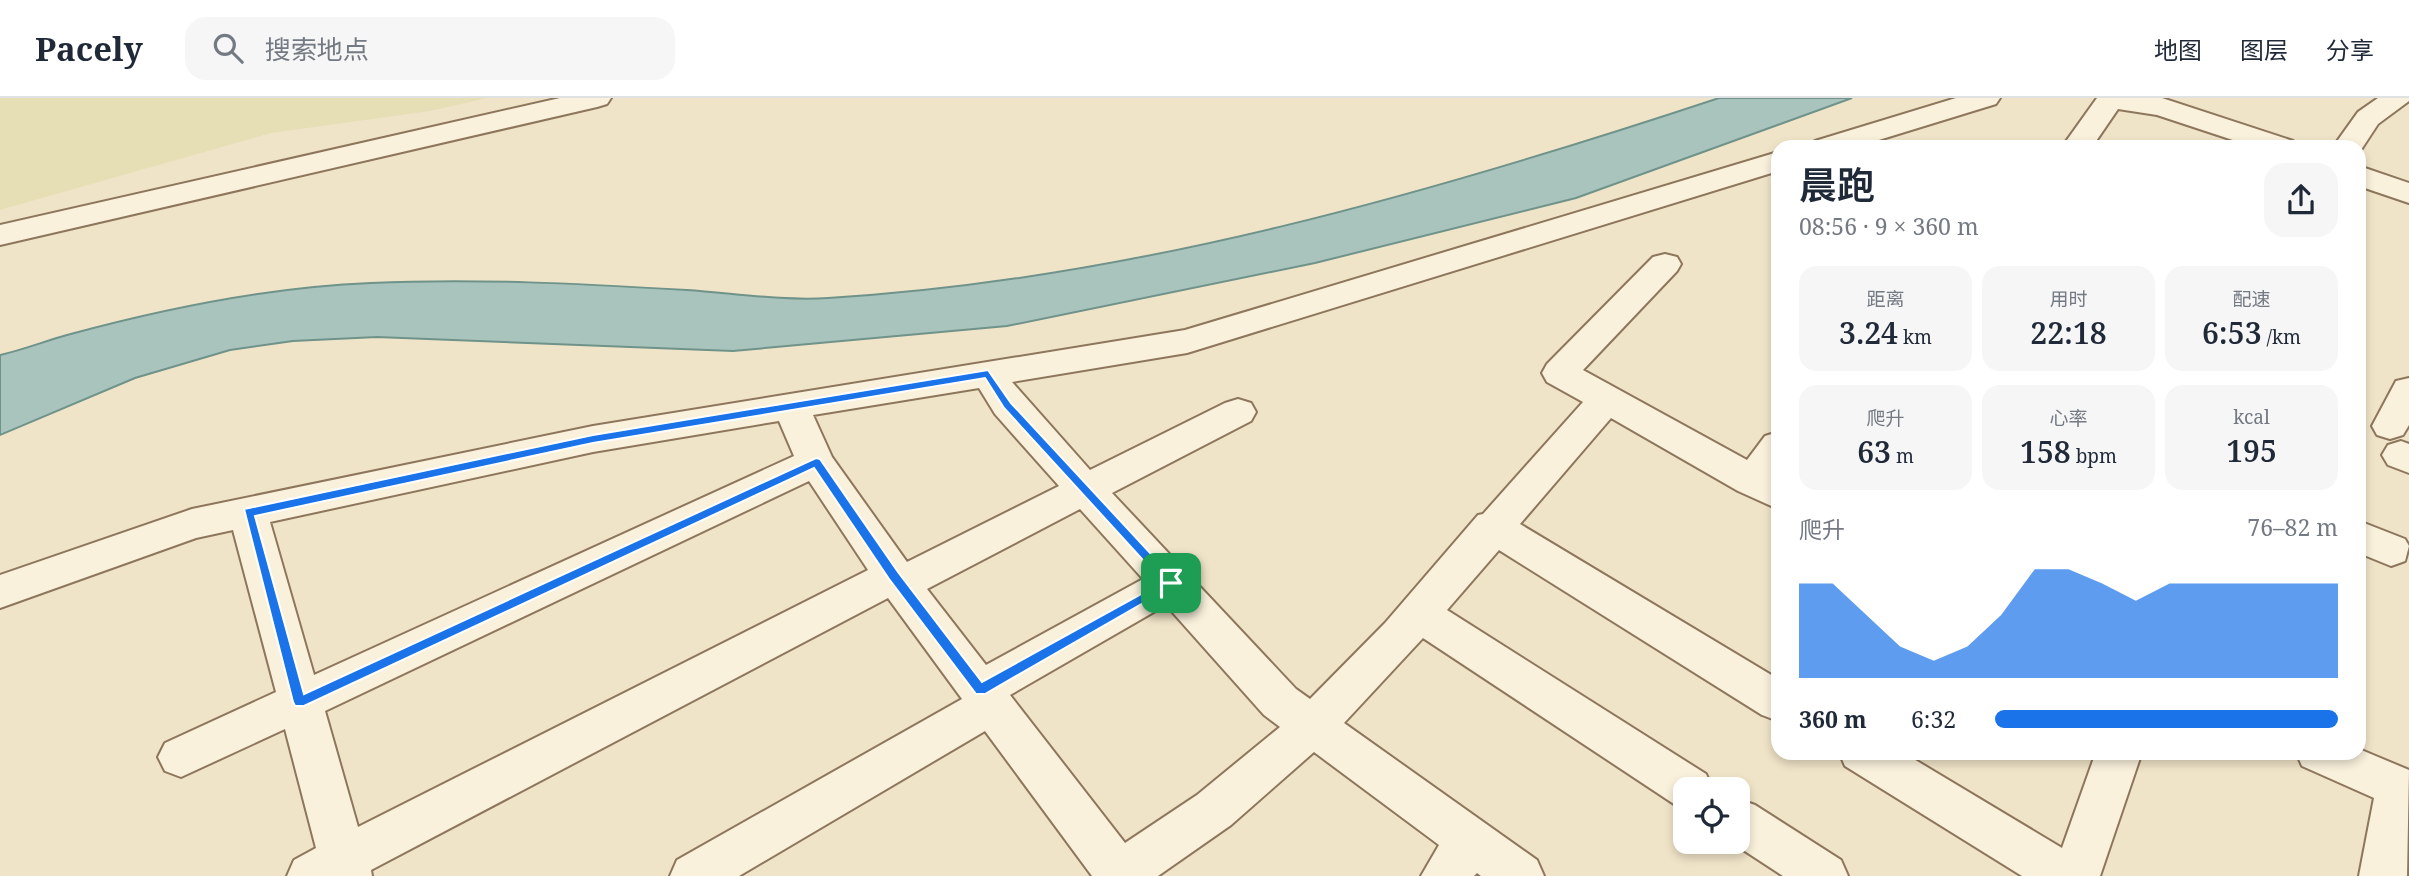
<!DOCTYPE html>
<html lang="zh">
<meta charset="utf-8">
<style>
:root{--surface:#fff;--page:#f6f6f7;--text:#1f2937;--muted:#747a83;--line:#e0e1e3;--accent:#1a73e8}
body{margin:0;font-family:"Noto Serif","Noto Sans SC",serif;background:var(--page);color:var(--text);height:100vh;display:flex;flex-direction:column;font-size:26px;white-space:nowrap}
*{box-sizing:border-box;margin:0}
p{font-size:23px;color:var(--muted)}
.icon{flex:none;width:38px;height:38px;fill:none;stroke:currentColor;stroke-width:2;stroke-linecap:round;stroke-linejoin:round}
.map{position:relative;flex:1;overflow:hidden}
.sheet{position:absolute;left:1771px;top:42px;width:595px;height:620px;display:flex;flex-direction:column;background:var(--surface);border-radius:21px;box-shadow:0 4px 10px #0003}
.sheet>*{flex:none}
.fabs{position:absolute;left:1673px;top:679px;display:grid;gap:14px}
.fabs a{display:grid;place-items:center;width:77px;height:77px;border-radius:14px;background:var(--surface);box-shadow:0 4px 10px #0003;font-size:35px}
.pin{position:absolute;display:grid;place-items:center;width:60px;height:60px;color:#fff;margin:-30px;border-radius:14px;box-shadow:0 4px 10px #0006}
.round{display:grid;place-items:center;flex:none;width:74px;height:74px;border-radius:21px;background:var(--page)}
.overview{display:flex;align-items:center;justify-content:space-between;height:119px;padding:0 28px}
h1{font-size:38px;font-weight:600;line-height:52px}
.metrics{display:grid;grid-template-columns:repeat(3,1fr);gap:10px;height:119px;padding:7px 28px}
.metrics div{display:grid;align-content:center;border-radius:18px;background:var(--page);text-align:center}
.metrics b{font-size:30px;font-weight:600}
.metrics small{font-size:19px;font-weight:400}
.metrics p{font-size:19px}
.chart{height:196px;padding:14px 28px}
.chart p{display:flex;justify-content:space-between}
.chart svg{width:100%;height:126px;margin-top:7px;fill:var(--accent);opacity:.7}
ul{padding:0 28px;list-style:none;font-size:23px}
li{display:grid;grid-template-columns:112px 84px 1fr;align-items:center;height:52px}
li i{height:18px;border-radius:9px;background:var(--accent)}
header{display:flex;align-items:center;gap:42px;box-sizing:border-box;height:98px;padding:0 35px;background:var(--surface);border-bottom:2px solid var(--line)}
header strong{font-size:33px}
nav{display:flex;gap:38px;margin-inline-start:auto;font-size:24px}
.search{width:490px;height:63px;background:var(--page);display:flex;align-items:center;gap:18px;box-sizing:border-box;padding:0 24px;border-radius:21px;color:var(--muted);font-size:26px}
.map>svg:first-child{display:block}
</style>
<header>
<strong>Pacely</strong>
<div class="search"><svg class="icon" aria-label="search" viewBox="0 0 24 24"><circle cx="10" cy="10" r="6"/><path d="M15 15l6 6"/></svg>搜索地点</div>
<nav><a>地图</a><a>图层</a><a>分享</a></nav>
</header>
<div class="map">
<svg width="2409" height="778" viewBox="0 0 2409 778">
<rect width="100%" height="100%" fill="#f0e4c8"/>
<polygon fill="#e6deb5" points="0,0 487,0 430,13 271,35 0,112"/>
<path fill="#a9c4bc" stroke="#6f938a" stroke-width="2" d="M1719,0H1852L1576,100L1315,165L1007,228L733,253L377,239L293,243L230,252L135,280L0,337V257C23,252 45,243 67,237C166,210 269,189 371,185C476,180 583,186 687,192C733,195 782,203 828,200C1131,182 1432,95 1719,0Z"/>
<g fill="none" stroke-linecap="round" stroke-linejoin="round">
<defs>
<g id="minor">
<polygon points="560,0 611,0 607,6 597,9 0,147 0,127"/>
<polygon points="1956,0 2000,0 1996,6 1856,49 1810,49 1815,43"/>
<polygon points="2097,0 2162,0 2293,43 2298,49 2254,49 2157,17 2118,11 2092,49 2062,49"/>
<polygon points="2378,0 2409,0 2409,3 2378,26 2359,55 2359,49 2333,49 2358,14"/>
<path d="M1778,54V73L1187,255L1012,284L1090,372L1225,305L1238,301L1251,305L1256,314L1251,323L1112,395L1296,591L1310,601L1385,525L1478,417L1483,416L1583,304L1547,284L1542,275L1547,266L1653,159L1665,156L1677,159L1681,166L1677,173L1583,272L1747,362L1765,338L1778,334V411L1738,393L1611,320L1520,426L1778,581V623L1762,617L1499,452L1447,512L1706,676L1713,691H1685V710L1674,706L1423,540L1344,625L1537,762L1544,778H1481L1477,775L1474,778H1421L1439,747L1314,654L1231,727L1158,778H1092L985,633L739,778H670L677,762L962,601L888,500L371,772L372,778H287L294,762L316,750L285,631L181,679L165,673L158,659L165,645L276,594L233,432L196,440L0,510V477L192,411L593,328L1185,232ZM979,290L995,316L1059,388L907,464L832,359L813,317ZM779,323L794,358L314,577L270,424L593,354ZM809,383L868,472L358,729L325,613ZM1080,411L1143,481L986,567L927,491ZM1166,507L1264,617L1280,629L1197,697L1125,745L1010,597Z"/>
<polygon points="2359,68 2409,85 2409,105 2359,88"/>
<polygon points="2409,280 2409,327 2403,337 2390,341 2377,337 2372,328 2396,283"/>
<polygon points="2401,343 2409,346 2409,375 2388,367 2382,357 2388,347"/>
<polygon points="2359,423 2405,441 2409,448 2405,463 2391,468 2359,455"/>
<polygon points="2359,651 2409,672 2407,778 2359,778 2374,700 2302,668 2296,654 2359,654"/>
<polygon points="1839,654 1902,654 2062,750 2096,654 2142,654 2100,778 2022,778 1845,668"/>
<polygon points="1738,701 1755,707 1841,762 1848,778 1783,778 1731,744 1738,744"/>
</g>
</defs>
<use href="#minor" stroke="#8d765c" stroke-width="4"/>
<use href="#minor" fill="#faf1dc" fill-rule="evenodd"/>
</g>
<path fill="#1a73e8" stroke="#fff" stroke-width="2" fill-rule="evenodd" d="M988,272L1011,305L1178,485L985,596H976L889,481L814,370L304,608H295L293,604L244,411L593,337ZM985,280L1004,310L1163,484L982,584L898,474L820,361L816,360L304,596L255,418L593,345Z"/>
</svg>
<div class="fabs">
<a><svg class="icon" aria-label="locate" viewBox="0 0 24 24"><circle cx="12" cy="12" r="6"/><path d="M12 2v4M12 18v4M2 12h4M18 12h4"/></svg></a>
</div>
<div class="pin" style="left:1171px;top:485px;background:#1e9e55"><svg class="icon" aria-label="arrive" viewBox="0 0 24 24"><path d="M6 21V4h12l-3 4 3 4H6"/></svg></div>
<section class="sheet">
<div class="overview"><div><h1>晨跑</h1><p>08:56 · 9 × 360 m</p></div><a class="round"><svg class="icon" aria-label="share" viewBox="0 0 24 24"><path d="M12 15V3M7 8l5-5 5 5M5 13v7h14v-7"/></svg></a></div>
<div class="metrics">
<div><p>距离</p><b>3.24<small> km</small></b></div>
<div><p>用时</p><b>22:18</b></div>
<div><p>配速</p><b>6:53<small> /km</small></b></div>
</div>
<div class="metrics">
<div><p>爬升</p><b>63<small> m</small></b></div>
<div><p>心率</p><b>158<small> bpm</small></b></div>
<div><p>kcal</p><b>195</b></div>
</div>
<div class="chart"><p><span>爬升</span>76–82 m</p>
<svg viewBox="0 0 160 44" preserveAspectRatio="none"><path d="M0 44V11L10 11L20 22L30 33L40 38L50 33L60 22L70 6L80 6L90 11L100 17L110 11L120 11L130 11L140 11L150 11L160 11V44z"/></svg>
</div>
<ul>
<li><b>360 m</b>6:32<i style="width:100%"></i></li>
</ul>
</section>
</div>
